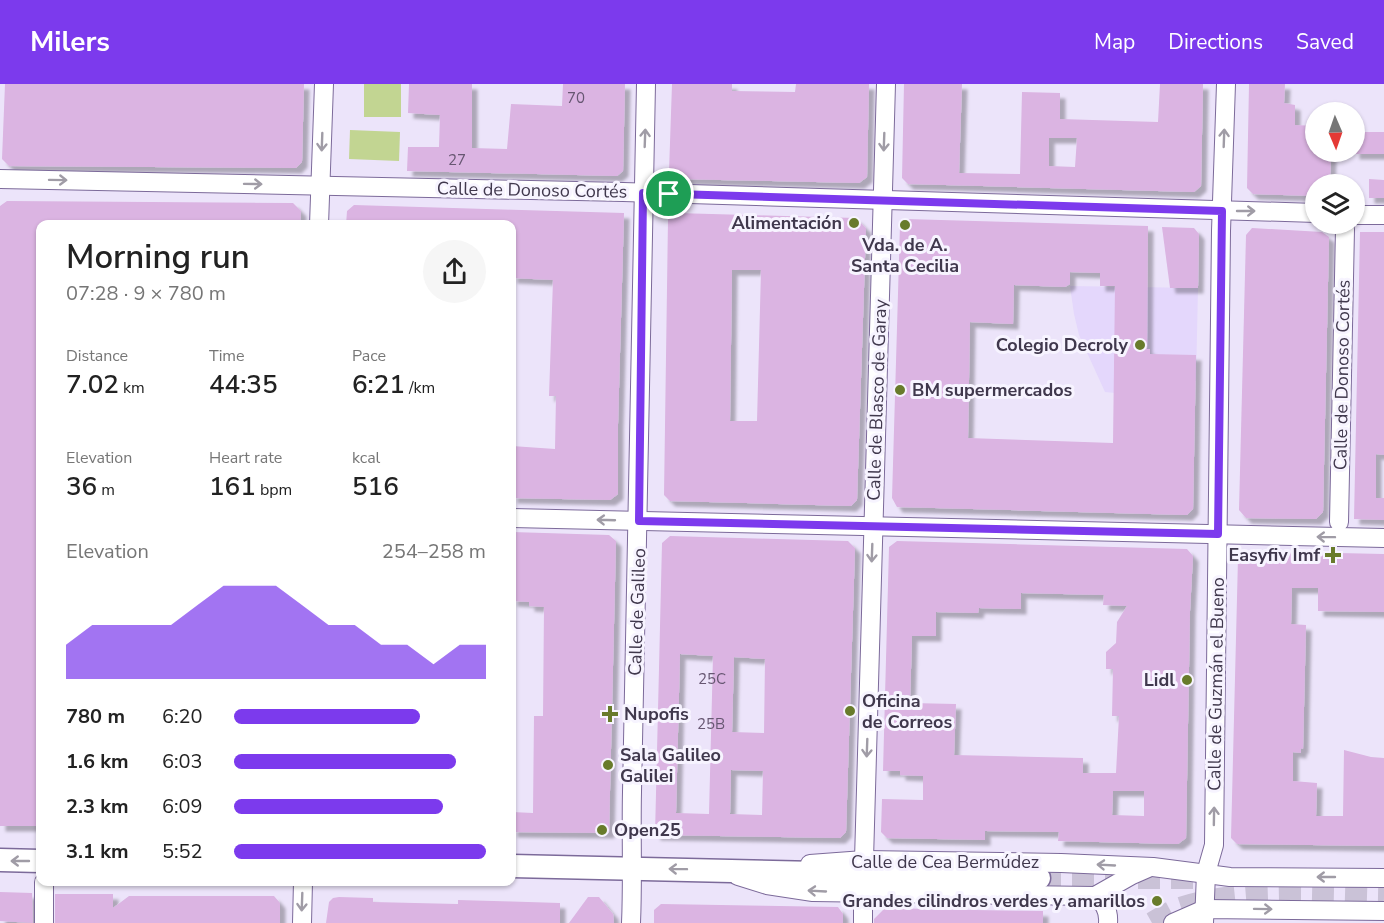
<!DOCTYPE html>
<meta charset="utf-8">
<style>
:root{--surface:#fff;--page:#f6f6f6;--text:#222;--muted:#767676;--accent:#7c3aed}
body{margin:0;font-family:"Nunito Sans",sans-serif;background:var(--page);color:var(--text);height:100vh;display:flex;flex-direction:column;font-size:22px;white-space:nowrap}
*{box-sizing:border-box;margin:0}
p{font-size:20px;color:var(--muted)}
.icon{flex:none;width:33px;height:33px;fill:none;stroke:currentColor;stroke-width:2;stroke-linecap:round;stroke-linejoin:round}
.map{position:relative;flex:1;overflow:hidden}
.panel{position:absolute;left:36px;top:136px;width:480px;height:666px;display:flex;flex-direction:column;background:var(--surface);border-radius:12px;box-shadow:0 2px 4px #0004}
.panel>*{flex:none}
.needle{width:39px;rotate:178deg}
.fabs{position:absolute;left:1305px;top:18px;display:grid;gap:12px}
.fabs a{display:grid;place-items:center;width:60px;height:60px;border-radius:50%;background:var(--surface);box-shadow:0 2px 4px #0004;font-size:30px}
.pin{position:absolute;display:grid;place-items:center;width:51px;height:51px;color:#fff;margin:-26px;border:3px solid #fff;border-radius:50%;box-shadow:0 2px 6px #0007}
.round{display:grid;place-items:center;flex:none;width:63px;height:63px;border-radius:32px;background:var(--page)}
.summary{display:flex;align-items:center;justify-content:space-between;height:102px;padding:0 30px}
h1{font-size:33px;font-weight:600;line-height:45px}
.figures{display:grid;grid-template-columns:repeat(3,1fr);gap:9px;height:102px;padding:6px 30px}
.figures div{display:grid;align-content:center}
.figures b{font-size:26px;font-weight:600}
.figures small{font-size:16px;font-weight:400}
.figures p{font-size:16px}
.chart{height:168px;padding:12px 30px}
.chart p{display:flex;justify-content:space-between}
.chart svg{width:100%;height:108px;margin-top:6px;fill:var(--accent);opacity:.7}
ul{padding:0 30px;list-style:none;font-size:20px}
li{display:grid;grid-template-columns:96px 72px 1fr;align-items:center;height:45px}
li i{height:15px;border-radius:8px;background:var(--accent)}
header{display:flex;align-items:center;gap:36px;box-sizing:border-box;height:84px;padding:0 30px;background:var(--accent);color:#fff}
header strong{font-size:28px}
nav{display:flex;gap:33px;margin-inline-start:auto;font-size:21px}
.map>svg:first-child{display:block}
</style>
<header>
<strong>Milers</strong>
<nav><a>Map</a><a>Directions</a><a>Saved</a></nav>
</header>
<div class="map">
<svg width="1384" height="839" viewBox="0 0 1384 839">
<defs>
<filter id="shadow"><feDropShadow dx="5.5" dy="5.5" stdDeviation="1.5" flood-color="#0004"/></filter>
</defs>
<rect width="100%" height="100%" fill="#ece4fa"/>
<polygon fill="#e4d7fc" points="1070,202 1198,204 1196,297 1184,296 1115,309 1105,308 1079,251 1074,230"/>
<g fill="#c2d592">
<rect x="364" y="0" width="37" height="33"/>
<polygon points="350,46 400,48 399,77 349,75"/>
</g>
<g fill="#dbb4e2" fill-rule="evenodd" filter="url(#shadow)">
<polygon points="5,0 304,0 302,78 296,84 9,82 2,75"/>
<polygon points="409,0 472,0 472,64 507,65 511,20 562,22 563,0 625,0 623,87 617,92 407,87 408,63 439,63 440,31 408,29"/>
<polygon points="672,0 732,0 732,7 795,8 796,0 869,0 867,93 859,99 676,95 669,88"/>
<path d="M904,0H962L959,89L1020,90L1022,8L1060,9V35L1158,38L1160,0H1203L1201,102L1194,108L908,100L902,94ZM1049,54H1077L1075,83L1049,82Z"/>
<polygon points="1249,0 1285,0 1284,19 1295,21 1295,41 1316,42 1316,68 1331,68 1330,100 1316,100 1316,112 1253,110 1247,104"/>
<rect x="1354" y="48" width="30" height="22"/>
<polygon points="1369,95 1384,96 1384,114 1369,114"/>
<polygon points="7,117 293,119 301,127 300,141 141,141 141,137 117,137 117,141 40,141 40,742 0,742 0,122"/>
<polygon points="354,121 624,129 618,340 618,410 610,416 512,414 512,362 555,365 556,312 549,312 553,196 512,194 512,141 346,141 347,127"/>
<path d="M676,129L856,134L866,144L857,416L851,422L670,417L664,411L668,135ZM732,186H761L757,337H730Z"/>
<path d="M906,135L1148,142L1147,265H1150V270L1196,271L1193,425L1187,431L897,423L892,414L900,141ZM1070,188L1100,189V202H1115L1113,359L968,354L970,238L1013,240L1014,201L1065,203L1070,200Z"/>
<polygon points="1162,143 1194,144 1199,150 1198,204 1170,204"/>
<polygon points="1252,144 1322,148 1329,153 1323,428 1316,435 1246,434 1239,426 1246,151"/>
<polygon points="1360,148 1384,148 1384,371 1376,370 1376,414 1384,414 1384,436 1354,435"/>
<polygon points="512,448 609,451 616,457 609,749 512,748 512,728 533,729 534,632 543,632 544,523 529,522 529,518 512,517"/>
<path d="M670,452L848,457L855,464L846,748L840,754L655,751L662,459ZM680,570L713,572L709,730L676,729ZM734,573L765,575L764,649L732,648ZM731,686L763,687L762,731L730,730Z"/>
<path d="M897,457L1187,465L1193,472L1190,527L1186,754L1178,760L1058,757L1059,748L985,747V756L887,754L881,748L882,715L923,716V692L900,691V687H883L889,463ZM1021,509L1104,511L1103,521L1127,522L1117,538L1116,559L1106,568V585H1113L1112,632H1119L1116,689H1083V674L954,671L956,620L910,619L912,552H936V528L978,529L979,524L1021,525ZM1113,707H1144V732L1112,731Z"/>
<polygon points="1245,467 1384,470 1384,528 1318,527 1318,504 1292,504 1291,540 1306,541 1303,665 1301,664 1301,669 1293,668 1293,697 1317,699 1316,732 1343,732 1344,666 1371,673 1384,674 1384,762 1237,760 1231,754 1238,474"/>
<polygon points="0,808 32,809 33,839 0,837"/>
<polygon points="55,810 113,810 113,824 129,812 274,812 280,819 280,839 55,839"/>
<polygon points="339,813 373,814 373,818 415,819 458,820 458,816 560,819 560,839 326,839 329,818 333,814"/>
<polygon points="588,813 599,813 613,830 614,839 569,839"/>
<polygon points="661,820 838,823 843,830 843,839 654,839 654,826"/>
<polygon points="885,824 974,826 1043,827 1043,839 874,839 874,835"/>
</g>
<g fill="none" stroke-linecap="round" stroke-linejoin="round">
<g stroke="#cac2d7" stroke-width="22" stroke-dasharray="22 11" stroke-linecap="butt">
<polyline points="1039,794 1200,794"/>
<path d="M1152,839C1161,834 1171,827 1180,824C1240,804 1321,811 1384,812"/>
</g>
<defs>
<g id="minor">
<polyline points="0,95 623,108 1316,129"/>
<polyline points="1354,131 1384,131"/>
<polyline points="319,141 324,0"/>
<polyline points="512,434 1384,454"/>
<polyline points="1339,438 1345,145"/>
<polyline points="864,776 886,0"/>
<polyline points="810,780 864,776 1061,779 1153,783 1230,793 1384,794"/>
<path d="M738,792L767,801L813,808L1095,812C1104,818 1109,827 1108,839"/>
<polyline points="44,798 44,839"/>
<polyline points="1095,812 1132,791 1148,784"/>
<polyline points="302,839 303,798"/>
<path d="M631,839C633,795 631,751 632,708C638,472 640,236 646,0"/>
<polyline points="863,839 863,807"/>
<polyline points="1173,839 1205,825 1384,827"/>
<polyline points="1204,839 1206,789 1214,761 1221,147 1226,0"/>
</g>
<g id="major">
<polyline points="0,776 40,777"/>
<polyline points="512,782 1039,794"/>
</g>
</defs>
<use href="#minor" stroke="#7c6a9a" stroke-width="20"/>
<use href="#major" stroke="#7c6a9a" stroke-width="25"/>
<use href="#minor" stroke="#fff" stroke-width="18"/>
<use href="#major" stroke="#fff" stroke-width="22"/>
</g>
<defs><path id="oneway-shaft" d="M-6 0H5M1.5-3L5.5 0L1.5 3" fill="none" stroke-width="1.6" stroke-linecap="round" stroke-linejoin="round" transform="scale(1.5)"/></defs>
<g stroke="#a09ca6">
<use href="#oneway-shaft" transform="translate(645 54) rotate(-88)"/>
<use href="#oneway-shaft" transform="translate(1224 54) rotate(-88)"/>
<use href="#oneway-shaft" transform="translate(322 58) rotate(92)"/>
<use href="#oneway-shaft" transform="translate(884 58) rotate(92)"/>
<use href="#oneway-shaft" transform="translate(58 96) rotate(1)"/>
<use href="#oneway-shaft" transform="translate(253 100) rotate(1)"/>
<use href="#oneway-shaft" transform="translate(1246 127)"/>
<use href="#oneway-shaft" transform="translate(606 436) rotate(-178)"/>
<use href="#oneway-shaft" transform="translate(1326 453) rotate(-179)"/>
<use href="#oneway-shaft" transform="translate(872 469) rotate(92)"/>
<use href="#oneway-shaft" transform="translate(867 664) rotate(92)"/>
<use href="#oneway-shaft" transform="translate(1214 732) rotate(-89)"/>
<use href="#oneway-shaft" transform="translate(20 777) rotate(-180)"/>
<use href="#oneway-shaft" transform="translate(1106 781) rotate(-177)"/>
<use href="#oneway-shaft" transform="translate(678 785) rotate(-179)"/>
<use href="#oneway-shaft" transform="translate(1326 793) rotate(-180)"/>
<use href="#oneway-shaft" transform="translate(817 807) rotate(-177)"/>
<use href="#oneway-shaft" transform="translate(302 818) rotate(92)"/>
<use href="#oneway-shaft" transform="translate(1263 825) rotate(1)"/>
</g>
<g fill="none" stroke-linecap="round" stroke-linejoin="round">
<defs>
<polygon id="route" points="643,109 1222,127 1218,450 639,437"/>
</defs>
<use href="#route" stroke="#fff" stroke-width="12"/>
<use href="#route" stroke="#7c3aed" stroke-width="8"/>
</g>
<g fill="#687b2b" stroke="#f7f4ff" stroke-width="2">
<circle cx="854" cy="139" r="6"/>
<circle cx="905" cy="141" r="6"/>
<circle cx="1140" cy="261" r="6"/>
<circle cx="900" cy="306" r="6"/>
<path d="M1330 462h6v6h6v6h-6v6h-6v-6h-6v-6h6z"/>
<circle cx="1187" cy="596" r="6"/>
<circle cx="850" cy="627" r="6"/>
<path d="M607 621h6v6h6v6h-6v6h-6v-6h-6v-6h6z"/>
<circle cx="608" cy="681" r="6"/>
<circle cx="602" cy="746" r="6"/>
<circle cx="1157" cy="817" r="6"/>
</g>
<g text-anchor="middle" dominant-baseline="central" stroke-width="6" stroke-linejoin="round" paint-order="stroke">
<g font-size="15" fill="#675772">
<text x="576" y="14">70</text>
<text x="457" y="76">27</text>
<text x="712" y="595">25C</text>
<text x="711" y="640">25B</text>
</g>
<g font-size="18" fill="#40384d" stroke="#f7f4ff">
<text transform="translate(532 106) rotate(1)">Calle de Donoso Cortés</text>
<text transform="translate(1342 291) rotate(-89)">Calle de Donoso Cortés</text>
<text transform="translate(877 316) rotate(-88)">Calle de Blasco de Garay</text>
<text transform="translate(637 528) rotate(-88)">Calle de Galileo</text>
<text transform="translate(1216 600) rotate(-89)">Calle de Guzmán el Bueno</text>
<text x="945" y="778">Calle de Cea Bermúdez</text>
</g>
<g font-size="18" font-weight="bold" fill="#40384d" stroke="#f7f4ff" text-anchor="end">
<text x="842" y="139">Alimentación</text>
<text x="905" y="161" text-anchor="middle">Vda. de A.<tspan x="905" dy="21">Santa Cecilia</tspan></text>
<text x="1128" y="261">Colegio Decroly</text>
<text x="912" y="306" text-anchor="start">BM supermercados</text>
<text x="1320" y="471">Easyfiv Imf</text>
<text x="1175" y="596">Lidl</text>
<text x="862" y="617" text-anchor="start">Oficina<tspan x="862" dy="21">de Correos</tspan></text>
<text x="624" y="630" text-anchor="start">Nupofis</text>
<text x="620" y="671" text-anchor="start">Sala Galileo<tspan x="620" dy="21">Galilei</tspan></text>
<text x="614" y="746" text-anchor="start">Open25</text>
<text x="1145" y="817">Grandes cilindros verdes y amarillos</text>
</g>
</g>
</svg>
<div class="fabs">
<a><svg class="needle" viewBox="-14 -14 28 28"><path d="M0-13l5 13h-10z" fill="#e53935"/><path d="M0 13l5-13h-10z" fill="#767676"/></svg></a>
<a><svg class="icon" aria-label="layers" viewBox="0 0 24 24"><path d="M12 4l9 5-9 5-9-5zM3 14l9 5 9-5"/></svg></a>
</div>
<div class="pin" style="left:669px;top:110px;background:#1e9e55"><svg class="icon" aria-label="arrive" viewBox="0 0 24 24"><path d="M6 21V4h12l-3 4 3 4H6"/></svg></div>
<section class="panel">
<div class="summary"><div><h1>Morning run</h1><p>07:28 · 9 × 780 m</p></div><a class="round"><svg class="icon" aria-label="share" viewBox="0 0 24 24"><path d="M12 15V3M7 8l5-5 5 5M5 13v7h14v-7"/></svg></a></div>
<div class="figures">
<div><p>Distance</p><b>7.02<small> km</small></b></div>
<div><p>Time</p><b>44:35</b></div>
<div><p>Pace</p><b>6:21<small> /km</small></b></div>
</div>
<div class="figures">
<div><p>Elevation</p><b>36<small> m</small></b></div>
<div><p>Heart rate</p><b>161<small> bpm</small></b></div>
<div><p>kcal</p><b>516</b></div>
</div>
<div class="chart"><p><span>Elevation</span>254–258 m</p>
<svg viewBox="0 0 160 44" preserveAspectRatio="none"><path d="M0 44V30L10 22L20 22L30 22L40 22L50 14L60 6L70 6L80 6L90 14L100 22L110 22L120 30L130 30L140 38L150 30L160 30V44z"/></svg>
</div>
<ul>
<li><b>780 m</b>6:20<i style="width:74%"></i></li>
<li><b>1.6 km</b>6:03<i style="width:88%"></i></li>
<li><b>2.3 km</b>6:09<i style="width:83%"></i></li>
<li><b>3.1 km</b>5:52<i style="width:100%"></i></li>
</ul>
</section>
</div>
